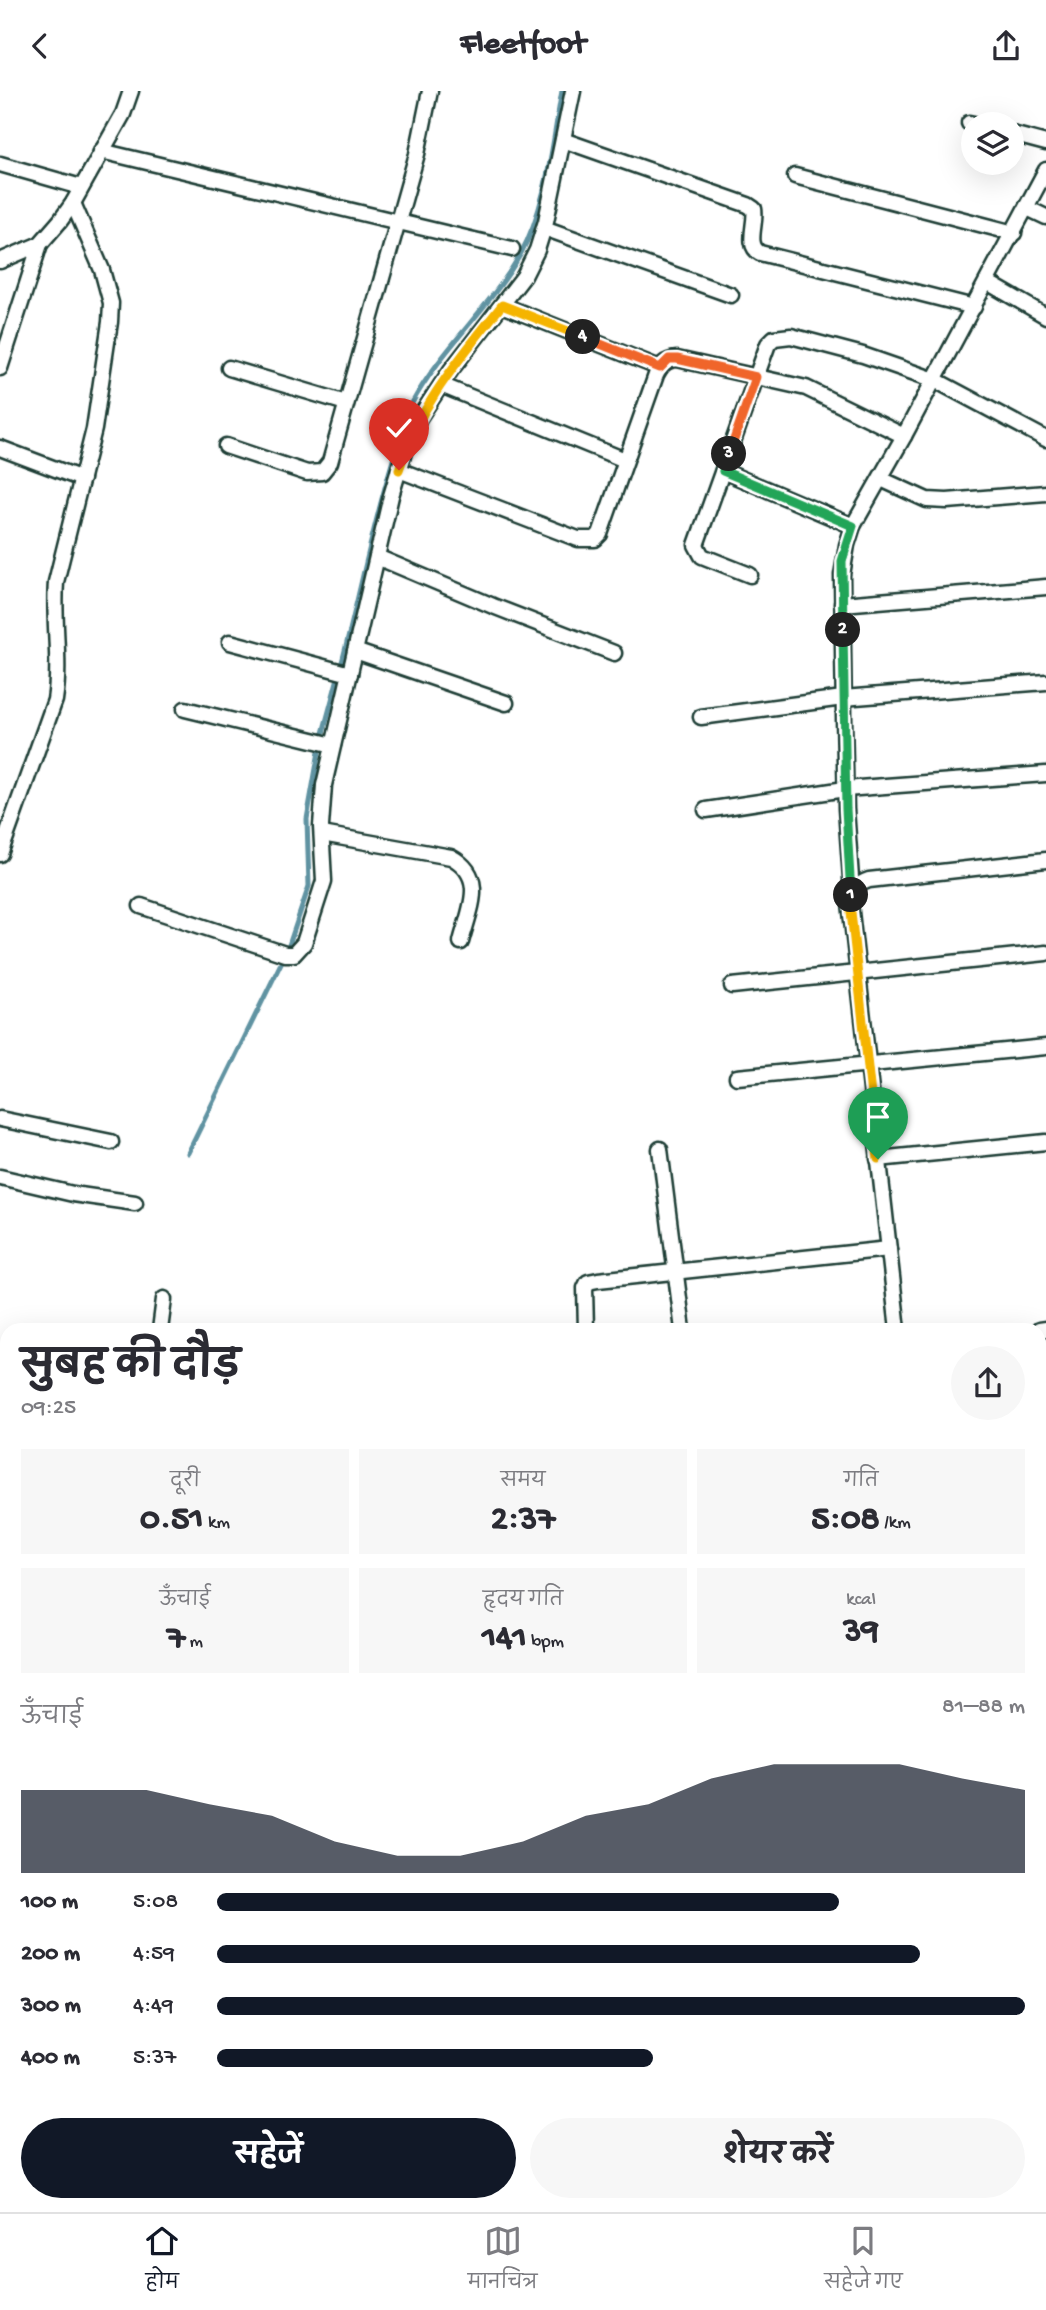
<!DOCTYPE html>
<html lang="hi">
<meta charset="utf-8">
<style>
:root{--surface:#fff;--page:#f7f7f7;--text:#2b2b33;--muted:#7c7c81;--line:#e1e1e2;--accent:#111827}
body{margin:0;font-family:"Gochi Hand","Playpen Sans Deva",sans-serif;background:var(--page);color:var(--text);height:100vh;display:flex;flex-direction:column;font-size:26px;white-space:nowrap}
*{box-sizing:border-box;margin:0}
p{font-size:23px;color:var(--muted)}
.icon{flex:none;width:38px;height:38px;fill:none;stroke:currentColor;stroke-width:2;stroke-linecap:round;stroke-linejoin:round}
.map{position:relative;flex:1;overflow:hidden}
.sheet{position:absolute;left:0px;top:1232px;width:1046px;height:889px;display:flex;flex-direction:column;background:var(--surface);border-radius:21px 21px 0 0;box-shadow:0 7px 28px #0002}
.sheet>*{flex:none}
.fabs{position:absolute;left:961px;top:21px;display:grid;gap:14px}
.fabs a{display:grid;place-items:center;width:63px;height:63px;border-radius:50%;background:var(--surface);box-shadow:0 7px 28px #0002;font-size:35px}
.pin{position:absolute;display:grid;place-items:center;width:60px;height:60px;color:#fff;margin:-72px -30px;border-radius:50% 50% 50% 0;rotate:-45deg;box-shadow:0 0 7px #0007}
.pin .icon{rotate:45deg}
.km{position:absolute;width:35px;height:35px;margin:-18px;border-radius:50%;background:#222;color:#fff;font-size:19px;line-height:35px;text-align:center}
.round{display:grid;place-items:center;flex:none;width:74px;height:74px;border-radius:37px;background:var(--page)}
.headline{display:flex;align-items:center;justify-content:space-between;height:119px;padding:0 21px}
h1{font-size:38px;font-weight:700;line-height:52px}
.stats{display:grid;grid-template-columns:repeat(3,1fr);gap:10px;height:119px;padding:7px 21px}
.stats div{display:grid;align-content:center;border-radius:0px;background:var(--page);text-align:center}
.stats b{font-size:35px;font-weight:700}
.stats small{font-size:19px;font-weight:400}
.stats p{font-size:19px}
.chart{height:196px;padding:14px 21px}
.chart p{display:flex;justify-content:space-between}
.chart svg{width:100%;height:126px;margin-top:7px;fill:var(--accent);opacity:.7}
.button{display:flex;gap:14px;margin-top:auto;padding:14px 21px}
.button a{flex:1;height:80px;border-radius:42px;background:var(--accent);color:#fff;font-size:28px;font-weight:700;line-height:80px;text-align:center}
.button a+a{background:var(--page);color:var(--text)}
ul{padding:0 21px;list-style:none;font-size:23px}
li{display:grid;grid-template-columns:112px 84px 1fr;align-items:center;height:52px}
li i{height:18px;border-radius:9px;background:var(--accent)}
header{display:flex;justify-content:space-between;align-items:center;height:91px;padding:0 21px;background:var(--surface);font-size:32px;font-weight:700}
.tabs{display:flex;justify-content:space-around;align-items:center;height:98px;border-top:2px solid var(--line);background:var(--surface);font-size:19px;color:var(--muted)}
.tabs a{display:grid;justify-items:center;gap:4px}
.tabs .on{color:var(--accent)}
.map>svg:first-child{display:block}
</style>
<header><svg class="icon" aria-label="back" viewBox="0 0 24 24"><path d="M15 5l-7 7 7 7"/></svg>Fleetfoot<svg class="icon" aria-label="share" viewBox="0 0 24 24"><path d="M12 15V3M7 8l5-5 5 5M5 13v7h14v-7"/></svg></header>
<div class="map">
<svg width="1046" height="2121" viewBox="0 0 1046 2121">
<rect width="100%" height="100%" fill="#fff"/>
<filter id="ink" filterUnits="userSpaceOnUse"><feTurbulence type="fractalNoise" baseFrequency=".0143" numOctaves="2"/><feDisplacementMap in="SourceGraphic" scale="14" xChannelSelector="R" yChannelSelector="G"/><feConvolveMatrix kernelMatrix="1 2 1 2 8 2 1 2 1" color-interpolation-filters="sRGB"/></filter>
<g filter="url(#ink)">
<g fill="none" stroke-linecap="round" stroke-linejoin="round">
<g stroke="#6093a2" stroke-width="5">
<path d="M341,575C359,507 372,437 393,369C398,352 402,330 411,314C440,259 489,218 520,164C547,115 552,54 562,0"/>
<polyline points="322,646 339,583"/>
<polyline points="287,860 309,795 307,728 320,655"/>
<polyline points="188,1062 283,868"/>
</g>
<defs>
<g id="street">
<polyline points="969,32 974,33"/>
<polyline points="1012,43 1046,52"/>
<path d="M563,49L748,114L754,118C757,132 745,154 760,162L974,216"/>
<polyline points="101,60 512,158"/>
<polyline points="0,73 81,96"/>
<polyline points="795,85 1014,142"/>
<polyline points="1027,117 1046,126"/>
<polyline points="544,137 731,204"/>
<polyline points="0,170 40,153 60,130 73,112 123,23 131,0"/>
<polyline points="987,191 1046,225"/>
<polyline points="502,214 660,277"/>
<polyline points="0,277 40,153"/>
<polyline points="229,277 346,312"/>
<polyline points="441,294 625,369"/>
<polyline points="226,355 307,382 322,381 330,371 417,63 430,0"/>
<polyline points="0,357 82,388"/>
<path d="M399,379L578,448H595L600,443L656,284C661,274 665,269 677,268L806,297L904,345"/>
<polyline points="723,380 853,435"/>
<polyline points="881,388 927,409 947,410 1046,402"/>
<polyline points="377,466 493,515 614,562"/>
<polyline points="750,484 702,465 696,454 768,253 774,247 791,245 863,264 935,289 1046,348"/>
<polyline points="842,513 1046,496"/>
<polyline points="230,551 350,583"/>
<polyline points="355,560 506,612"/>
<polyline points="185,618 333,654"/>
<polyline points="701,626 843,607 1046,591"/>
<polyline points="706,719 845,698 1046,683"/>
<path d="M322,743L451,766C488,786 469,819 461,851"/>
<path d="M0,763L55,609C61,570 53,531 56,491L94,338L110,231L111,212L102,179L73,112"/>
<polyline points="852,802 846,718 844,626 842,484 847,454 853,435 904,345 1046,79"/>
<polyline points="141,815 285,863 294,863 304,852 324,790 321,735 324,694 391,405 406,355 419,327 451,279 524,185 537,159 546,130 573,0"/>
<polyline points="732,895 1046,862"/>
<polyline points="737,986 1046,956"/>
<polyline points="0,1028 111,1051"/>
<polyline points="660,1058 683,1239"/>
<polyline points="878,1068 1046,1051"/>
<polyline points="0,1086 73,1103 135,1112"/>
<polyline points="160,1239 164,1208"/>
<polyline points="586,1239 585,1197 588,1191 598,1189 889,1158"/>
<path d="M898,1239L850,812C852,799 857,793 869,789L1046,769"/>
<polyline points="1039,1239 1046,1238"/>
<polyline points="1040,1334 1046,1334"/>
<polyline points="1040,1410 1046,1409"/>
<polyline points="0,1442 7,1443"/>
<polyline points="1040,1488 1046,1487"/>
<polyline points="1042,1581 1046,1562"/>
<polyline points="1040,1823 1046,1824"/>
<polyline points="0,1854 7,1860"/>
<polyline points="1040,1881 1046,1882"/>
<polyline points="0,1918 7,1905"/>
<polyline points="1040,1985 1046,1987"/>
<polyline points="546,2119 554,2121"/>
<polyline points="801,2121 802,2114"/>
</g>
</defs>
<use href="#street" stroke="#1f3d34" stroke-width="19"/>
<use href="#street" stroke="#fff" stroke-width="14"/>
</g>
</g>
<g fill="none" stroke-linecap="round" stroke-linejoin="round" filter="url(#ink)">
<defs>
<polyline id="split-1" points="851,804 850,812 878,1068"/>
<polyline id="split-2" points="843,539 846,718 851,804"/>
<polyline id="split-3" points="729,363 723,380 853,435 842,470 843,539"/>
<polyline id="split-4" points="583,246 660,277 669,268 677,268 756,286 729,363"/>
<path id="split-5" d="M399,379C418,315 461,266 502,214L583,246"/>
</defs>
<use href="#split-1" stroke="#fff" stroke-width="14"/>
<use href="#split-2" stroke="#fff" stroke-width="14"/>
<use href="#split-3" stroke="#fff" stroke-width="14"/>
<use href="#split-4" stroke="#fff" stroke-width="14"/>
<use href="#split-5" stroke="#fff" stroke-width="14"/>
<use href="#split-1" stroke="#f5b400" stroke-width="9"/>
<use href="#split-2" stroke="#22a559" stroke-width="9"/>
<use href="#split-3" stroke="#22a559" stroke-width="9"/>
<use href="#split-4" stroke="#f0652b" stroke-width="9"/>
<use href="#split-5" stroke="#f5b400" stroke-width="9"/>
</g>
</svg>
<div class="fabs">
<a><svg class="icon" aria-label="layers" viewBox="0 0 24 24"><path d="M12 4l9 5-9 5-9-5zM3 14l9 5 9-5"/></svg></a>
</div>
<div class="pin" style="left:878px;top:1068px;background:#1e9e55"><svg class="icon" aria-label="arrive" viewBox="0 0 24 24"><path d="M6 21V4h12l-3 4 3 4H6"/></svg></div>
<div class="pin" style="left:399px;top:379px;background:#d93025"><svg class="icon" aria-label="check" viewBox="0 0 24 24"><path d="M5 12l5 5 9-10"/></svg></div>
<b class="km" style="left:851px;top:804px">1</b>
<b class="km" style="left:843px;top:539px">2</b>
<b class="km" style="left:729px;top:363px">3</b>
<b class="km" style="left:583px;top:246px">4</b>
<section class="sheet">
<div class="headline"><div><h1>सुबह की दौड़</h1><p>09:25</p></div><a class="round"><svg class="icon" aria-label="share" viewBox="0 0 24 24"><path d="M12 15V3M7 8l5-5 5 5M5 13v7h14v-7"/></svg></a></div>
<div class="stats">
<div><p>दूरी</p><b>0.51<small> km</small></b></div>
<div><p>समय</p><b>2:37</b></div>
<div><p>गति</p><b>5:08<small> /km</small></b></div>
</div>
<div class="stats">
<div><p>ऊँचाई</p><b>7<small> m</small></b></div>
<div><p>हृदय गति</p><b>141<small> bpm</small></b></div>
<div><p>kcal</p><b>39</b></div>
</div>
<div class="chart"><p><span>ऊँचाई</span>81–88 m</p>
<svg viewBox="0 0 160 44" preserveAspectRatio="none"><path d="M0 44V15L10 15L20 15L30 20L40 24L50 33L60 38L70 38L80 33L90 24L100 20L110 11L120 6L130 6L140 6L150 11L160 15V44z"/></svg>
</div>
<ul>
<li><b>100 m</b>5:08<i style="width:77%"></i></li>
<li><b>200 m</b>4:59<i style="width:87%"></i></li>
<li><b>300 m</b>4:49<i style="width:100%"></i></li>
<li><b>400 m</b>5:37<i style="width:54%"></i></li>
</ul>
<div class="button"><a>सहेजें</a><a>शेयर करें</a></div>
</section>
</div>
<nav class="tabs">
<a class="on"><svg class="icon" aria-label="home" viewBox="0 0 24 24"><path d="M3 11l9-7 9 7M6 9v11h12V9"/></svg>होम</a>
<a><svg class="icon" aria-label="map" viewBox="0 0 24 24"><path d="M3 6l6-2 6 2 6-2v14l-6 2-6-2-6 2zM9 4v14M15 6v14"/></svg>मानचित्र</a>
<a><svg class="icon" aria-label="saved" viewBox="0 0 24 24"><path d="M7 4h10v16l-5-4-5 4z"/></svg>सहेजे गए</a>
</nav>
